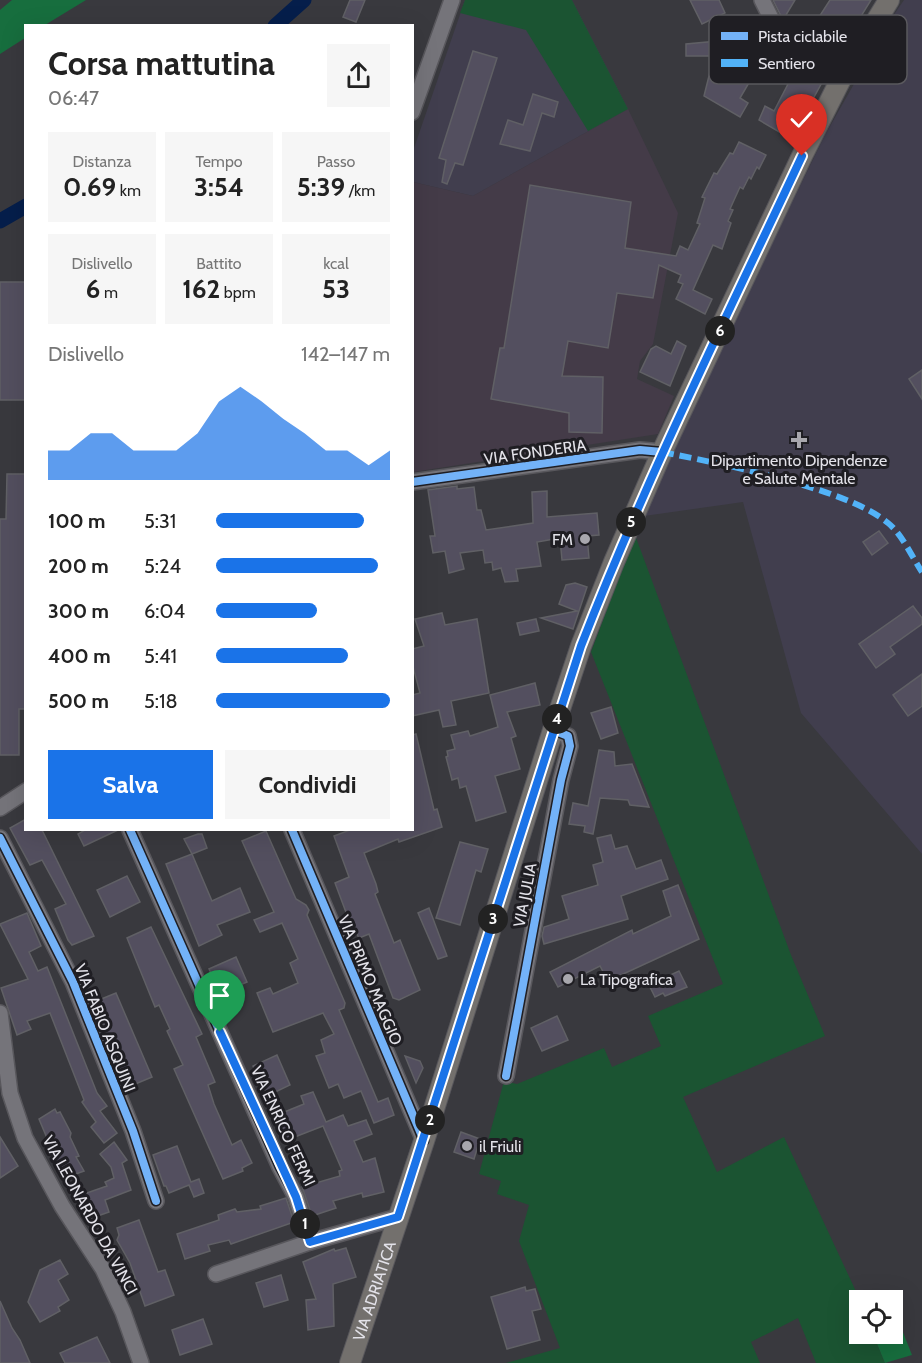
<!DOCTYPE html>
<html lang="it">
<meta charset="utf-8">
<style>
:root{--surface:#fff;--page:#f6f6f6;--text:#222;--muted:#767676;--accent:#1a73e8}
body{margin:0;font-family:Cabin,sans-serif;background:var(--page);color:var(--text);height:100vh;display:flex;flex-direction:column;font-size:22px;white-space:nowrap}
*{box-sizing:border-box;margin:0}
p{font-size:20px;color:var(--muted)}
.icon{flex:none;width:33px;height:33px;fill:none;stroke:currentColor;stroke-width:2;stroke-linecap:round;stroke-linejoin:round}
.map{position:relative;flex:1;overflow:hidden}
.side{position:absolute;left:24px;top:24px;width:390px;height:807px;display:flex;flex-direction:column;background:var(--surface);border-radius:0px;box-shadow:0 6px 24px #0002}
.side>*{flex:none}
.fabs{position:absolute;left:849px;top:1290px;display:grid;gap:12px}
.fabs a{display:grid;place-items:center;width:54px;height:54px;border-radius:0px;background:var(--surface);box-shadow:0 6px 24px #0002;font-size:30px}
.pin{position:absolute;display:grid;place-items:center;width:51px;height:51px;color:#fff;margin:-62px -26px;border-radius:50% 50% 50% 0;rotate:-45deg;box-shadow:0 0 6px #0007}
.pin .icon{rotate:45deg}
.km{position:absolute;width:30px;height:30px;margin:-15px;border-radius:50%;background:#222;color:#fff;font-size:16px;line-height:30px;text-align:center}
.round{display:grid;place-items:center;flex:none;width:63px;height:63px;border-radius:0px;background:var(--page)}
.head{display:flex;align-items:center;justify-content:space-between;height:102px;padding:0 24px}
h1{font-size:33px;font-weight:800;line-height:45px}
.figures{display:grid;grid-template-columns:repeat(3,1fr);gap:9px;height:102px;padding:6px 24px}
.figures div{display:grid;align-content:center;border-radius:0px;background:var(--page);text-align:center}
.figures b{font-size:26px;font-weight:800}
.figures small{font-size:16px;font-weight:400}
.figures p{font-size:16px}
.chart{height:168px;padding:12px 24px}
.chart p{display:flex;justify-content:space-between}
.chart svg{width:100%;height:108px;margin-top:6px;fill:var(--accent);opacity:.7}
.primary-button{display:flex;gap:12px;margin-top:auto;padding:12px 24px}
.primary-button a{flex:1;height:69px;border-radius:0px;background:var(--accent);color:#fff;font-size:24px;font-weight:800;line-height:69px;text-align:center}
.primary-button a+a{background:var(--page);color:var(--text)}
ul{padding:0 24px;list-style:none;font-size:20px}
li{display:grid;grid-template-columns:96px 72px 1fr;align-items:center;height:45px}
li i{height:15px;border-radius:8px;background:var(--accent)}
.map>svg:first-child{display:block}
</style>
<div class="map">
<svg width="922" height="1363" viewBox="0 0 922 1363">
<rect width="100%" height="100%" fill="#39393e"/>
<g fill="#413e4e">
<polygon points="465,0 572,0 628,109 473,196 413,182 413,151"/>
<polygon points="904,0 922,0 922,854 801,713 743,502 644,516 665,463 825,135 891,19"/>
</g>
<polygon fill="#443b48" points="628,109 678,213 653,344 640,361 637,379 674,396 658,434 413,472 413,182 473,196"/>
<g fill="#1b5432">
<polygon points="465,0 572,0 628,109 588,131 526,30 460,13"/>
<polygon points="635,535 791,955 825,1036 683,1097 717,1172 784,1137 860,1300 860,1334 873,1334 885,1363 816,1363 798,1318 751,1342 760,1363 506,1363 560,1348 519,1241 529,1205 497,1194 501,1181 479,1174 504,1081 517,1084 604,1048 612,1067 661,1046 648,1016 723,984 591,652"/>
</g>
<g fill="#176e3e">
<polygon points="12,0 86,0 45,25 26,26 25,38 0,54 0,10"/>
<polygon points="893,1307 912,1355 885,1363 873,1334 892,1334"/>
</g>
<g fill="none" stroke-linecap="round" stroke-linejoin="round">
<g stroke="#051e4b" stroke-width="15">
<polyline points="275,26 304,0"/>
<polyline points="0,221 26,206"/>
</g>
</g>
<g fill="#534f5f" stroke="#606065" stroke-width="1.5">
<polygon points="350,0 365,0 356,22 343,17"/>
<polygon points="690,0 719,0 725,13 702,24"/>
<polygon points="773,0 795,0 783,20"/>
<polygon points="830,0 871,0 837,55 820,45 831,26 819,17"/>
<polygon points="722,26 727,71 747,39 761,47 744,77 750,81 740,98 748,103 740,117 704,96 714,56 686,56 686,44 718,41"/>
<polygon points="473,51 497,58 463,165 455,163 447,184 442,182 446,160 439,158"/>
<polygon points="795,60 825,77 808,108 806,107 788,137 759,120 765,106 774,111 788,84 783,81 791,65 799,70"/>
<polygon points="533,94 558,102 554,117 542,113 530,151 500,144 508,120 523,125"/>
<polygon points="739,142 766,155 759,169 757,167 751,179 749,177 743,189 740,187 730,209 733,210 728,221 731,223 722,249 713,245 693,290 712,299 705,314 676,299 683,284 678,282 681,275 659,265 653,298 617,293 608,348 568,341 562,376 603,377 602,433 569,432 569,413 491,399 500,348 504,348 530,185 631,202 625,248 676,256 680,246 688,250 700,224 697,223 705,198 702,197 714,173 717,174 730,153 733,154"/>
<rect x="0" y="282" width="26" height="118"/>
<polygon points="677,341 686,346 670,386 640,372 651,349 656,346 671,354"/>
<polygon points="922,370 922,399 909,379"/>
<polygon points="7,474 26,474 26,709 19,709 19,755 0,755 0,519 6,519"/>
<polygon points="457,486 457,489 474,487 477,510 481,510 486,530 533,523 532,492 547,491 547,517 597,513 599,535 587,536 589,558 562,560 560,538 537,542 541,566 516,569 518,581 505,582 501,568 493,570 492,562 485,563 483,550 460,553 464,569 449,573 445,551 433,553 430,536 435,536 428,490"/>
<polygon points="879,531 888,543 872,555 863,542"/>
<polygon points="575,583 587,587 573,629 541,618 577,611 559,604 566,585"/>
<polygon points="913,606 922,618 922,624 890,647 895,654 876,668 859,644"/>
<polygon points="442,613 445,625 477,619 489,693 451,701 456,725 443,727 439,710 412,716 412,695 420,693 412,663 412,649 424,646 415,619"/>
<polygon points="536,619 539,631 520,635 517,623"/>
<polygon points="922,674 922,706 908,716 893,695"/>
<polygon points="535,683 540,705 507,712 516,736 511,738 520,769 495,776 506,812 476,821 466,786 460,788 458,778 452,780 446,757 448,756 447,751 455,749 451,735 468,731 470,736 498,727 490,695"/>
<polygon points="611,707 618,733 601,739 591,713"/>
<polygon points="416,734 434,810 437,809 442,827 399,842 398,839 364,853 376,884 378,892 375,894 394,943 400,940 420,990 399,1000 393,998 369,934 359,938 347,915 335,883 349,877 334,836 350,830 412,830 412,735"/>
<polygon points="599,750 614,752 615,766 632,764 649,807 630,805 628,800 600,798 593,834 584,832 585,826 569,824 573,803 588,806"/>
<polygon points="26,819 26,830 42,830 94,936 72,945 68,940 55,909 66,904 42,860 30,865 10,828"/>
<polygon points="85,830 118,830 84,846 78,834"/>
<polygon points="266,831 296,899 306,905 309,910 307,915 345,1003 344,1008 339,1010 378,1102 388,1098 394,1115 374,1123 361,1091 344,1098 338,1084 329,1088 316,1056 325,1053 321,1040 334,1034 323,1013 273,1032 257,993 270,988 273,994 298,983 290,963 298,959 282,923 260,932 254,920 274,912 242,841"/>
<polygon points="198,834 202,834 207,848 192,854 184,839"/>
<polygon points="611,835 615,849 627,846 636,869 661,860 668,879 621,896 628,919 544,944 542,936 544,927 569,919 562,896 598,885 593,865 603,862 597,838"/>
<polygon points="460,842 488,849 481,872 476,870 460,925 436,918"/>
<polygon points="192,854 212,901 240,888 250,912 217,925 222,935 199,946 166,864"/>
<polygon points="127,876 140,902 110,917 97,890"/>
<polygon points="678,885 699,939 608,981 600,966 558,987 550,972 632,930 633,934 671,916 663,891"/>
<polygon points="429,908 447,956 438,959 418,913"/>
<polygon points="27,913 41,946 29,952 38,971 47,967 97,1093 107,1106 100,1111 117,1133 104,1143 91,1127 96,1122 82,1102 84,1100 50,1013 27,1021 31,1029 17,1035 1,988 28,979 0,924"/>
<polygon points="151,927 202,1034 196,1037 215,1082 208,1085 214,1104 232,1145 241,1140 252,1163 242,1168 243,1171 223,1179 174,1069 183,1065 167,1031 170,1029 159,1005 155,1007 127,938"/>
<polygon points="236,957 247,982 220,993 209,969"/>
<polygon points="679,971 687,987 665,996 663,993 655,997 649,985"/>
<polygon points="116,993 152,1077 128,1087 94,1002"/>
<polygon points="557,1016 568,1040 542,1051 531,1028"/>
<polygon points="277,1055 290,1085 267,1096 253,1066"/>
<polygon points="405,1056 420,1061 423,1068 416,1083"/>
<polygon points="313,1092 326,1122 343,1115 348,1126 366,1120 372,1134 354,1141 363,1162 375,1158 384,1192 363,1197 362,1193 333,1201 336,1208 312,1216 302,1187 340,1176 339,1171 342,1170 323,1126 287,1140 277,1115 304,1104 301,1096"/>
<polygon points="55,1109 57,1113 60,1112 71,1133 70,1137 79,1156 76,1157 84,1171 73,1175 68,1165 60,1169 39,1119"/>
<polygon points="461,1132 480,1139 474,1159 454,1152"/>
<polygon points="0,1137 18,1166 0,1178"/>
<polygon points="114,1142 127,1160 122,1163 131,1190 105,1200 109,1212 89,1219 81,1195 107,1186 105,1182 114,1178 111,1167 100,1154"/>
<polygon points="177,1146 191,1182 199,1179 204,1193 194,1197 189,1185 169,1193 166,1186 164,1186 153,1155"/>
<polygon points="286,1198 294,1222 231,1244 229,1240 208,1245 210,1251 185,1259 177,1234 219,1220 218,1215 235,1209 237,1212 261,1209 260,1206"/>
<polygon points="139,1220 158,1272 165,1270 174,1295 145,1306 130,1263 117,1240 119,1235 117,1228"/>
<polygon points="346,1248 356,1277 333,1284 334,1326 308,1330 306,1300 316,1299 303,1262 334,1249 335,1251"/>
<polygon points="60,1260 68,1274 58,1280 69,1300 58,1307 60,1311 40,1322 28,1302 40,1270"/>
<polygon points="281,1275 288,1300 264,1307 256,1283"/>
<polygon points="525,1287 526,1291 535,1289 541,1309 532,1311 540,1340 507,1349 491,1297"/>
<polygon points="0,1301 12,1328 20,1340 30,1363 0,1363"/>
<polygon points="203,1319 212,1344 180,1355 172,1330"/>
<polygon points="97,1337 110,1363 65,1363 60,1353"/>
</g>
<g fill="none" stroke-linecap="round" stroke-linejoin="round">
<defs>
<g id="minor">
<polyline points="762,0 775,26 789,46 843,75"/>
<polyline points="412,112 452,0"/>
<polyline points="412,482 640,450 662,452"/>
<polyline points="0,808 26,791"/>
<polyline points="130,830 280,1167 296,1197 310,1242"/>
<polyline points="292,830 424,1141"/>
<polyline points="0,838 73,982 133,1131 156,1201"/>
<polyline points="0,1013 10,1093 25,1138 62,1206 103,1269 123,1312 141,1363"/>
<polyline points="506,1076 561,780 570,746 568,736 553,730"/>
<polyline points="216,1274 310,1242 398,1217"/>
</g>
<g id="major">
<path id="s1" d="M350,1363L424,1141L553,730L581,646L614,562L662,452L802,156L843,75L889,0"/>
</g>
</defs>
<use href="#minor" stroke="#58575c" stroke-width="18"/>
<use href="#major" stroke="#58575c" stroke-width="22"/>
<use href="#minor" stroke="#75747a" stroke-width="15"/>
<use href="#major" stroke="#73706d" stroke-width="20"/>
<path stroke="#52b3f8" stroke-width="6" stroke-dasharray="12 6" stroke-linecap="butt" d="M662,452C717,463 847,488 888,523C902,534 912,557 922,572"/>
<defs>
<g id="cycleway">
<polyline points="412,482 640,450 662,452"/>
<polyline points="130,830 280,1167 296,1197 310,1242"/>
<polyline points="292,830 424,1141"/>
<polyline points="0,838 73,982 133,1131 156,1201"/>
<polyline points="506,1076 561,780 570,746 568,736 553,730"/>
</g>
</defs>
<use href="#cycleway" stroke="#1f1e23" stroke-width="11"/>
<use href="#cycleway" stroke="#73b2f8" stroke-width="8"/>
</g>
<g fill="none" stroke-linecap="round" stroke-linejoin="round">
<defs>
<path id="route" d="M220,1032L296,1197L310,1242L398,1217L581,646C646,479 726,318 802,156"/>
</defs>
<use href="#route" stroke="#fff" stroke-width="12"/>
<use href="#route" stroke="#1a73e8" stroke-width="8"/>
</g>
<g fill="#a8a7ad" stroke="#1f1e23" stroke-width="2">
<path d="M796 431h6v6h6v6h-6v6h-6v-6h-6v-6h6z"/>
<circle cx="585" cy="539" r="6"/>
<circle cx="568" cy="979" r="6"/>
<circle cx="467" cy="1146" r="6"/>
</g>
<g text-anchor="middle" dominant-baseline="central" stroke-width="6" stroke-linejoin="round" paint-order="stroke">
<g font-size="16" fill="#e3e2e9" stroke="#1f1e23">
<text transform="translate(535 452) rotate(-8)">VIA FONDERIA</text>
<text transform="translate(525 895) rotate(-79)">VIA JULIA</text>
<text transform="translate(370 980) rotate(67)">VIA PRIMO MAGGIO</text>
<text transform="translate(105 1028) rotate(68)">VIA FABIO ASQUINI</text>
<text transform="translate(283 1126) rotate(65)">VIA ENRICO FERMI</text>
<text transform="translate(90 1215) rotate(61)">VIA LEONARDO DA VINCI</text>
<text stroke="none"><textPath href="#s1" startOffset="76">VIA ADRIATICA</textPath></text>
</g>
<g font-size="16" fill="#e3e2e9" stroke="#1f1e23" text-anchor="start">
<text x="799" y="460" text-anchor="middle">Dipartimento Dipendenze<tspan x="799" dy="18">e Salute Mentale</tspan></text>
<text x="573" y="539" text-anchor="end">FM</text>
<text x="580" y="979">La Tipografica</text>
<text x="479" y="1146">il Friuli</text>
</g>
</g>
<rect x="709" y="15" width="198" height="69" rx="9" fill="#1f1e23" stroke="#5a595e" stroke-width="1.5"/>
<rect x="721" y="32" width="27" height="8" fill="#73b2f8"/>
<rect x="721" y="59" width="27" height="8" fill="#52b3f8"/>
<g font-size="16" fill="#e3e2e9">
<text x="758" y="42">Pista ciclabile</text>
<text x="758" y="69">Sentiero</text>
</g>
</svg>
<div class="fabs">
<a><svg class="icon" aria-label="locate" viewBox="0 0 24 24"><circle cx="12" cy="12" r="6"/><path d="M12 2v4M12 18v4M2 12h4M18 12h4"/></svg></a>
</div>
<div class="pin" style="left:220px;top:1032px;background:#1e9e55"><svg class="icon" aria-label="arrive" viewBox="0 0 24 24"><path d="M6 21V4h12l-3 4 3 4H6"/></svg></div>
<div class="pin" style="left:802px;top:156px;background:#d93025"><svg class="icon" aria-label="check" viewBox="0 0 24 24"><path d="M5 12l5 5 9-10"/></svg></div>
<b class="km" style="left:305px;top:1224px">1</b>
<b class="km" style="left:430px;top:1120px">2</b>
<b class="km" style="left:493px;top:919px">3</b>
<b class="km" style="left:557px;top:719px">4</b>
<b class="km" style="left:631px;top:522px">5</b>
<b class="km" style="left:720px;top:331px">6</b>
<section class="side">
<div class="head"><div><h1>Corsa mattutina</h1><p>06:47</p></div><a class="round"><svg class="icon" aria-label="share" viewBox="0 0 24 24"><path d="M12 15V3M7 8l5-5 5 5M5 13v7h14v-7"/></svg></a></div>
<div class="figures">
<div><p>Distanza</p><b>0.69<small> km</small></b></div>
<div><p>Tempo</p><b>3:54</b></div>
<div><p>Passo</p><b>5:39<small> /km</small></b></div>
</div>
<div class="figures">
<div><p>Dislivello</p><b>6<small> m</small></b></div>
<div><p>Battito</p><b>162<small> bpm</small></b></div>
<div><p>kcal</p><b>53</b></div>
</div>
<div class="chart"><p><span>Dislivello</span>142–147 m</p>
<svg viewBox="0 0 160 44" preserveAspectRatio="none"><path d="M0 44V32L10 32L20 25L30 25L40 32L50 32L60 32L70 25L80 12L90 6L100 12L110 19L120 25L130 32L140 32L150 38L160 32V44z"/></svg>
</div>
<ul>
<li><b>100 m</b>5:31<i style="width:85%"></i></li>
<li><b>200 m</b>5:24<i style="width:93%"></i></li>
<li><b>300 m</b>6:04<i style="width:58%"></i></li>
<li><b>400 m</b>5:41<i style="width:76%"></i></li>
<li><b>500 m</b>5:18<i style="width:100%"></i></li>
</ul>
<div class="primary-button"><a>Salva</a><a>Condividi</a></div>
</section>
</div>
